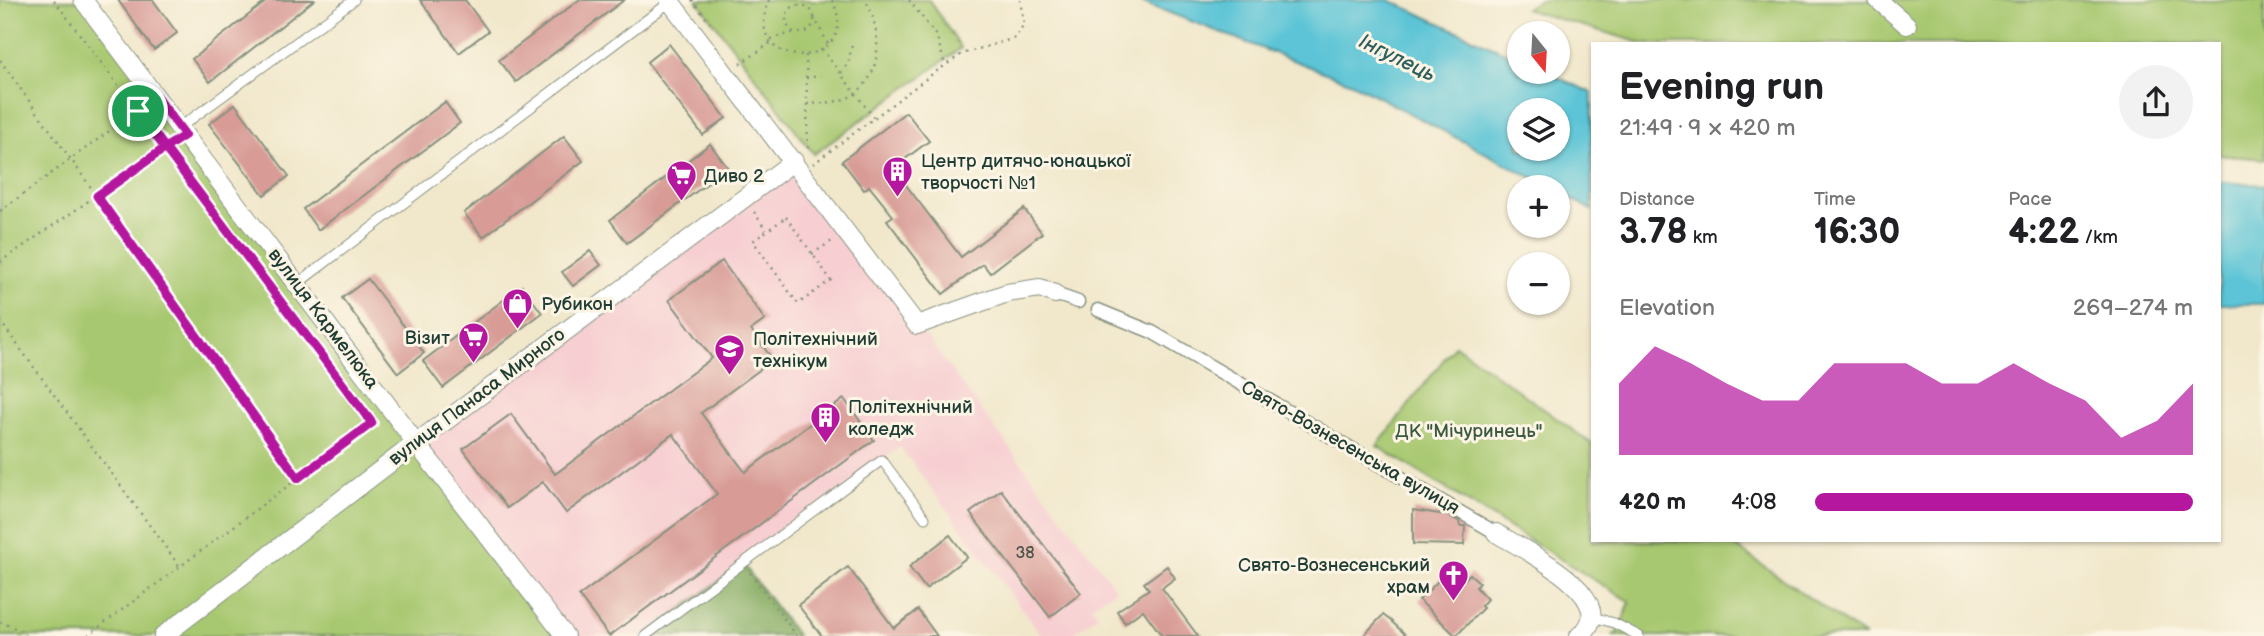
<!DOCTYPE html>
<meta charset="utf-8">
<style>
:root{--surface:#fff;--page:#f2f2f2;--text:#202124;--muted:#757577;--accent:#b5179e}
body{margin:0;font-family:"Balsamiq Sans",sans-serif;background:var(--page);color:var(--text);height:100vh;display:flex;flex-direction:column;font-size:26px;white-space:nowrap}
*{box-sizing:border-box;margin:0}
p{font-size:23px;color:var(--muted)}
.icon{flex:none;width:38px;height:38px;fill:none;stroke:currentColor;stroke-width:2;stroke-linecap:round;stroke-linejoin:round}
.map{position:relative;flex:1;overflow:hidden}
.sheet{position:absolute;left:1591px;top:42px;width:630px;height:500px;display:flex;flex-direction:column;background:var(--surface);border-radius:0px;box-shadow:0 2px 5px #0004}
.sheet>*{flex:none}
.needle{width:46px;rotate:162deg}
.buttons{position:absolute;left:1507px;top:21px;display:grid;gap:14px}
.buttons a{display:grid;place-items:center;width:63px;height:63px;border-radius:50%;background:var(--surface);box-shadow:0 2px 5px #0004;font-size:35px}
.pin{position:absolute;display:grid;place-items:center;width:60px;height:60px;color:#fff;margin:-30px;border:4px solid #fff;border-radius:50%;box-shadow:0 2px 7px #0007}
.round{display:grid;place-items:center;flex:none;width:74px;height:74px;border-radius:37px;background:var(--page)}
.summary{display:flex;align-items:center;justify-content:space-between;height:119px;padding:0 28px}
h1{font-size:38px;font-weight:700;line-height:52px}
.figures{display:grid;grid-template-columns:repeat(3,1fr);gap:10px;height:119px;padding:7px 28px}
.figures div{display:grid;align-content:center}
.figures b{font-size:35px;font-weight:700}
.figures small{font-size:19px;font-weight:400}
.figures p{font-size:19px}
.chart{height:196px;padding:14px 28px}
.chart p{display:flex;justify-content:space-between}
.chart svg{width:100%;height:126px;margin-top:7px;fill:var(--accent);opacity:.7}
ul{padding:0 28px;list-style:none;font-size:23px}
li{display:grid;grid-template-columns:112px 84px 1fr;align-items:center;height:52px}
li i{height:18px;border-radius:9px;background:var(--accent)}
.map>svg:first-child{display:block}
</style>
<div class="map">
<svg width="2264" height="636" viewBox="0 0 2264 636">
<rect width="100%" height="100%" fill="#fcf5e5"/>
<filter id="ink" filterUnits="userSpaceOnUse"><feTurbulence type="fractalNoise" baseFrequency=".0143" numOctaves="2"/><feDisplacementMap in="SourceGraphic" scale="14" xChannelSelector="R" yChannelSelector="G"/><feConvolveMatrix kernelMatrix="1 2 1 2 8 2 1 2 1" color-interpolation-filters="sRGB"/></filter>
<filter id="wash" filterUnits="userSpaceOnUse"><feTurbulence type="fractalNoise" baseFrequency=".00686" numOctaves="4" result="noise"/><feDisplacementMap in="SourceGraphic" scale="28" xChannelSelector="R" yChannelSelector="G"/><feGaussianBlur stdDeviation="1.57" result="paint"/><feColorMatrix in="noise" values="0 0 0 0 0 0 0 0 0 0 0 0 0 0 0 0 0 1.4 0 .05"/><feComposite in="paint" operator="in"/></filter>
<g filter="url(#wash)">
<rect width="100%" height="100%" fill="#f1e8cc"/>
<polygon fill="#f7cfd2" points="794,161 1116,589 1092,606 1098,615 1070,636 1042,636 900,447 645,636 565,636 416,443"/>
<g fill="#a7c870" stroke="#638252" stroke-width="2">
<polygon points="0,0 83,0 565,636 0,636"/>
<polygon points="697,0 929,0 961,48 814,154"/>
<polygon points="1540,0 2264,0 2264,159 2219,155 2219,44 1645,44 1524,9"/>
<polygon points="1455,345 1592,444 1592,541 1728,541 1864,636 1613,636 1618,632 1630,602 1377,446"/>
</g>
<polygon fill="#85ac62" stroke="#52744b" stroke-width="2" points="743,564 797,636 645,636"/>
<g fill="#5bc4d6" stroke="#3d8085" stroke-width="2" fill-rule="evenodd">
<path d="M1136,0H1389L1519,59V72H1546L1592,93V210L1558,191V187H1550L1352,83ZM1519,110H1558V149H1519Z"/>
<polygon points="2219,182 2264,185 2264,304 2219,304"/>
</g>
<g id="blocks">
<g fill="#d89b96">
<polygon points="118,0 153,0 177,33 154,50"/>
<polygon points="268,0 314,0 210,82 192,59"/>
<polygon points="420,0 465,0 488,31 459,53"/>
<polygon points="579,0 624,0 516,82 499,60"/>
<polygon points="669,44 726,118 703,135 647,62"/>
<polygon points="445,102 460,123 318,230 303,209"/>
<polygon points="235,104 289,176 264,195 209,124"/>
<polygon points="906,112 929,141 893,168 961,257 1024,209 1042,233 990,273 983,264 943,294 887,220 893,216 869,186 864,190 842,161"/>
<polygon points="564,136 583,161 483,237 464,213"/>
<polygon points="710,144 728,168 627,243 610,220"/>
<polygon points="590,251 601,265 573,286 562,272"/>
<polygon points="722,261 765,320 751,330 773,360 701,413 745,472 844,399 874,440 609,636 579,596 717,494 673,434 566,513 543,482 507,508 463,449 511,414 555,474 712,358 669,300"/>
<polygon points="368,279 424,353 398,373 342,298"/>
<polygon points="522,286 542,313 443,388 423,361"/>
<polygon points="1001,490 1081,593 1050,617 970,513"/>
<polygon points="1413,510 1447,515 1459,521 1460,526 1465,526 1464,545 1413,544"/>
<polygon points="950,535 967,557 926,589 909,567"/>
<polygon points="1167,566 1175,578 1162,588 1198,636 1162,636 1143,610 1125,623 1117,611 1149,589 1144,583"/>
<polygon points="848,567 894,628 918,610 937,636 822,636 798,605"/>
<polygon points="1455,571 1464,580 1470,574 1480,583 1476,587 1487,599 1481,606 1483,608 1456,636 1419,600 1446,573 1450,576"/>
<polygon points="1383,615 1391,621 1407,636 1363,636"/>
</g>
</g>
</g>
<g filter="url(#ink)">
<use href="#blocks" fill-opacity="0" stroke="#889280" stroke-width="2"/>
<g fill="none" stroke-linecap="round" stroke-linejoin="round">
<defs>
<g id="service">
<polyline points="179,128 354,0"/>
<polyline points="297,284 670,2"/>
<polyline points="1593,617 1614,623 1639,636"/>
<polyline points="645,636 882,460 925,518"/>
</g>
<g id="pedestrian">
<polyline points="1055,294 1078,302"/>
<polyline points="1098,310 1152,332 1496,533"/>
</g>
<g id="minor">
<polyline points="83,0 416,443 565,636"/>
<polyline points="669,0 917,325 1007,293 1040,288 1055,294"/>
<polyline points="1878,0 1907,25"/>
<path d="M1496,533C1523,549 1627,600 1579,636"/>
<polyline points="163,636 416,443 794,161"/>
</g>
</defs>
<use href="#service" stroke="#889280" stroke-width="11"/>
<use href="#pedestrian" stroke="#889280" stroke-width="15"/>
<use href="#minor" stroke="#889280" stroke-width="20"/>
<g stroke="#889280" stroke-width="2.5" stroke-dasharray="2 5" stroke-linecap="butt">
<polyline points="54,0 372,423 87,636"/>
<polyline points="692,0 710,23"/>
<path d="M769,0C738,77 867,69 832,0"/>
<polyline points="909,0 937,37 945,65"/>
<circle cx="800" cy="19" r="14"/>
<polyline points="814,17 828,44"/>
<polyline points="771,39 795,32"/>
<polyline points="822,49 874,118"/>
<polyline points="806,55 808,153"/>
<polyline points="0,60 298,478"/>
<polyline points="740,64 772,42"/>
<polyline points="841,73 848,64 852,44"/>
<polyline points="806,78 820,76"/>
<path d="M807,104C824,103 842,103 856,93C885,70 880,29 866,0"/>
<polyline points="813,164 931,75 962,54 1015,38 1024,24 1020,0"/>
<polyline points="0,211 142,107"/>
<polyline points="754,212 766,230"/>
<polygon points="786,217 831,280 798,304 753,241"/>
<polyline points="812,254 832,241"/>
<polyline points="0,262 170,145"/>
<polyline points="0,321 180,567"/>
<polyline points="750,573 797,636"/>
<polyline points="0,622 20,630 25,636"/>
</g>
<use href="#service" stroke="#fff" stroke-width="9"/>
<use href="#pedestrian" stroke="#fff" stroke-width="12"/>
<use href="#minor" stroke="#fff" stroke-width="18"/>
</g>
</g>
<g fill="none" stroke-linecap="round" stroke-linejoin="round" filter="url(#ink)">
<defs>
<polyline id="route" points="138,111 165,148 97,196 298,478 372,423 165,148 185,135 156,96 138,111"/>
</defs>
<use href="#route" stroke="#fff" stroke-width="14"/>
<use href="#route" stroke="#b5179e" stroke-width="9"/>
</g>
<defs>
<symbol id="building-pin" viewBox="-11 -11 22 30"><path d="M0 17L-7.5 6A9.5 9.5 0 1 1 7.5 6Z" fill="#b5179e" stroke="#fcf5e5"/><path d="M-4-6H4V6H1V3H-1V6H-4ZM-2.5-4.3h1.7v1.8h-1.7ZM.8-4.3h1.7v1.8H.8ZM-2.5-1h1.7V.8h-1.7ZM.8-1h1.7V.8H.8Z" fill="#fff"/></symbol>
<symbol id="supermarket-pin" viewBox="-11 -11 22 30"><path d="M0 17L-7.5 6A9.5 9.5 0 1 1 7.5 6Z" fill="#b5179e" stroke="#fcf5e5"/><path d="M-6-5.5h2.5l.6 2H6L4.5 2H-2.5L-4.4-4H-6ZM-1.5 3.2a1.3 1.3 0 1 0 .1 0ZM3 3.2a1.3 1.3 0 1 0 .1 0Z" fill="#fff"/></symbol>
<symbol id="shop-pin" viewBox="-11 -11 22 30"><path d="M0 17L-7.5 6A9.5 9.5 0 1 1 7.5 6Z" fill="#b5179e" stroke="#fcf5e5"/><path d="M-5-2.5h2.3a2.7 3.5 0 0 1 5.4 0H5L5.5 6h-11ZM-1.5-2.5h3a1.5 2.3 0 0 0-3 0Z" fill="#fff"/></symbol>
<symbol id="university-pin" viewBox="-11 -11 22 30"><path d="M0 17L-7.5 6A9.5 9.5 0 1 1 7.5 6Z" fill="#b5179e" stroke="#fcf5e5"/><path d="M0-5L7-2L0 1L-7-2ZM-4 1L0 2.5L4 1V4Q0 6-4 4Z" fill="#fff"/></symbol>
<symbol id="church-pin" viewBox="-11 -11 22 30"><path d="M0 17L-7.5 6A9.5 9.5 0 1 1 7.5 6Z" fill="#b5179e" stroke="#fcf5e5"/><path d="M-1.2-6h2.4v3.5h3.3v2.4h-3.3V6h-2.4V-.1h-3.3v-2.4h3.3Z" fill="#fff"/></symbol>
</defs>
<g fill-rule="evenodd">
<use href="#building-pin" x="880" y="154" width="35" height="47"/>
<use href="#supermarket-pin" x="664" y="158" width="35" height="47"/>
<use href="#shop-pin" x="500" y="286" width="35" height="47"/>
<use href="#supermarket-pin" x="456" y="320" width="35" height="47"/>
<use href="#university-pin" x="712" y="332" width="35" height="47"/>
<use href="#building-pin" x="808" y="400" width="35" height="47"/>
<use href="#church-pin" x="1436" y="558" width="35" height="47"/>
</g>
<g text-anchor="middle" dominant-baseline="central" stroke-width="6" stroke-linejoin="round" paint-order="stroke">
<g font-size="16" fill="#4d544c">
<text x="1025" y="553">38</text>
</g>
<g font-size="19" fill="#1f3d34" stroke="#fcf5e5" text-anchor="start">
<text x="921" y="161">Центр дитячо-юнацької<tspan x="921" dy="22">творчості №1</tspan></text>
<text x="704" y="176">Диво 2</text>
<text x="541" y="304">Рубикон</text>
<text x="450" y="338" text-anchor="end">Візит</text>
<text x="753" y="339">Політехнічний<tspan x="753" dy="22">технікум</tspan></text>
<text x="848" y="407">Політехнічний<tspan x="848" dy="22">коледж</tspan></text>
<text x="1430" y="565" text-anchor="end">Свято-Вознесенський<tspan x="1430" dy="22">храм</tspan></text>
</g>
<g font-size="19" fill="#1f3d34" stroke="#fcf5e5">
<text transform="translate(323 319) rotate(53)">вулиця Кармелюка</text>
<text transform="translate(477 397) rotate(-37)">вулиця Панаса Мирного</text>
<text transform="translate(1350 448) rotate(30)">Свято-Вознесенська вулиця</text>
</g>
<g font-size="19" fill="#3a5940" stroke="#fcf5e5">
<text x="1469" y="431">ДК "Мічуринець"</text>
</g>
<g font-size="21" font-style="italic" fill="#2e5f5c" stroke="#fcf5e5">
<text transform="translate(1397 58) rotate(26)">Інгулець</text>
</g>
</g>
</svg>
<div class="buttons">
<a><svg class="needle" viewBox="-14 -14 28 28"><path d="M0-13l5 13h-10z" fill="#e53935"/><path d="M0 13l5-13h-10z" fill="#757577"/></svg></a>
<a><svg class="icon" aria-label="layers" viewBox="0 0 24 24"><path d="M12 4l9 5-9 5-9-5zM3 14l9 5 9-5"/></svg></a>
<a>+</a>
<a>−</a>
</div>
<div class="pin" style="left:138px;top:111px;background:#1e9e55"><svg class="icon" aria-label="arrive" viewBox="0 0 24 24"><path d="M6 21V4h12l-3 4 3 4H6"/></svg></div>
<section class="sheet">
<div class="summary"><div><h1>Evening run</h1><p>21:49 · 9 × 420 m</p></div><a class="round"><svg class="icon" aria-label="share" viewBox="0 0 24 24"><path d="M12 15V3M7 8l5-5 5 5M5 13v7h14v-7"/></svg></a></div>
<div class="figures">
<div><p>Distance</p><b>3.78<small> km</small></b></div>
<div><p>Time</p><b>16:30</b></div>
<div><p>Pace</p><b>4:22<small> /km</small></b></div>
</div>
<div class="chart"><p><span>Elevation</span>269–274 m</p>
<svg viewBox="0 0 160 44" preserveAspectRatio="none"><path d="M0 44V19L10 6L20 12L30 19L40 25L50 25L60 12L70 12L80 12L90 19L100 19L110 12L120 19L130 25L140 38L150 32L160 19V44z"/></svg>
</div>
<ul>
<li><b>420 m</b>4:08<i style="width:100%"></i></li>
</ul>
</section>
</div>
